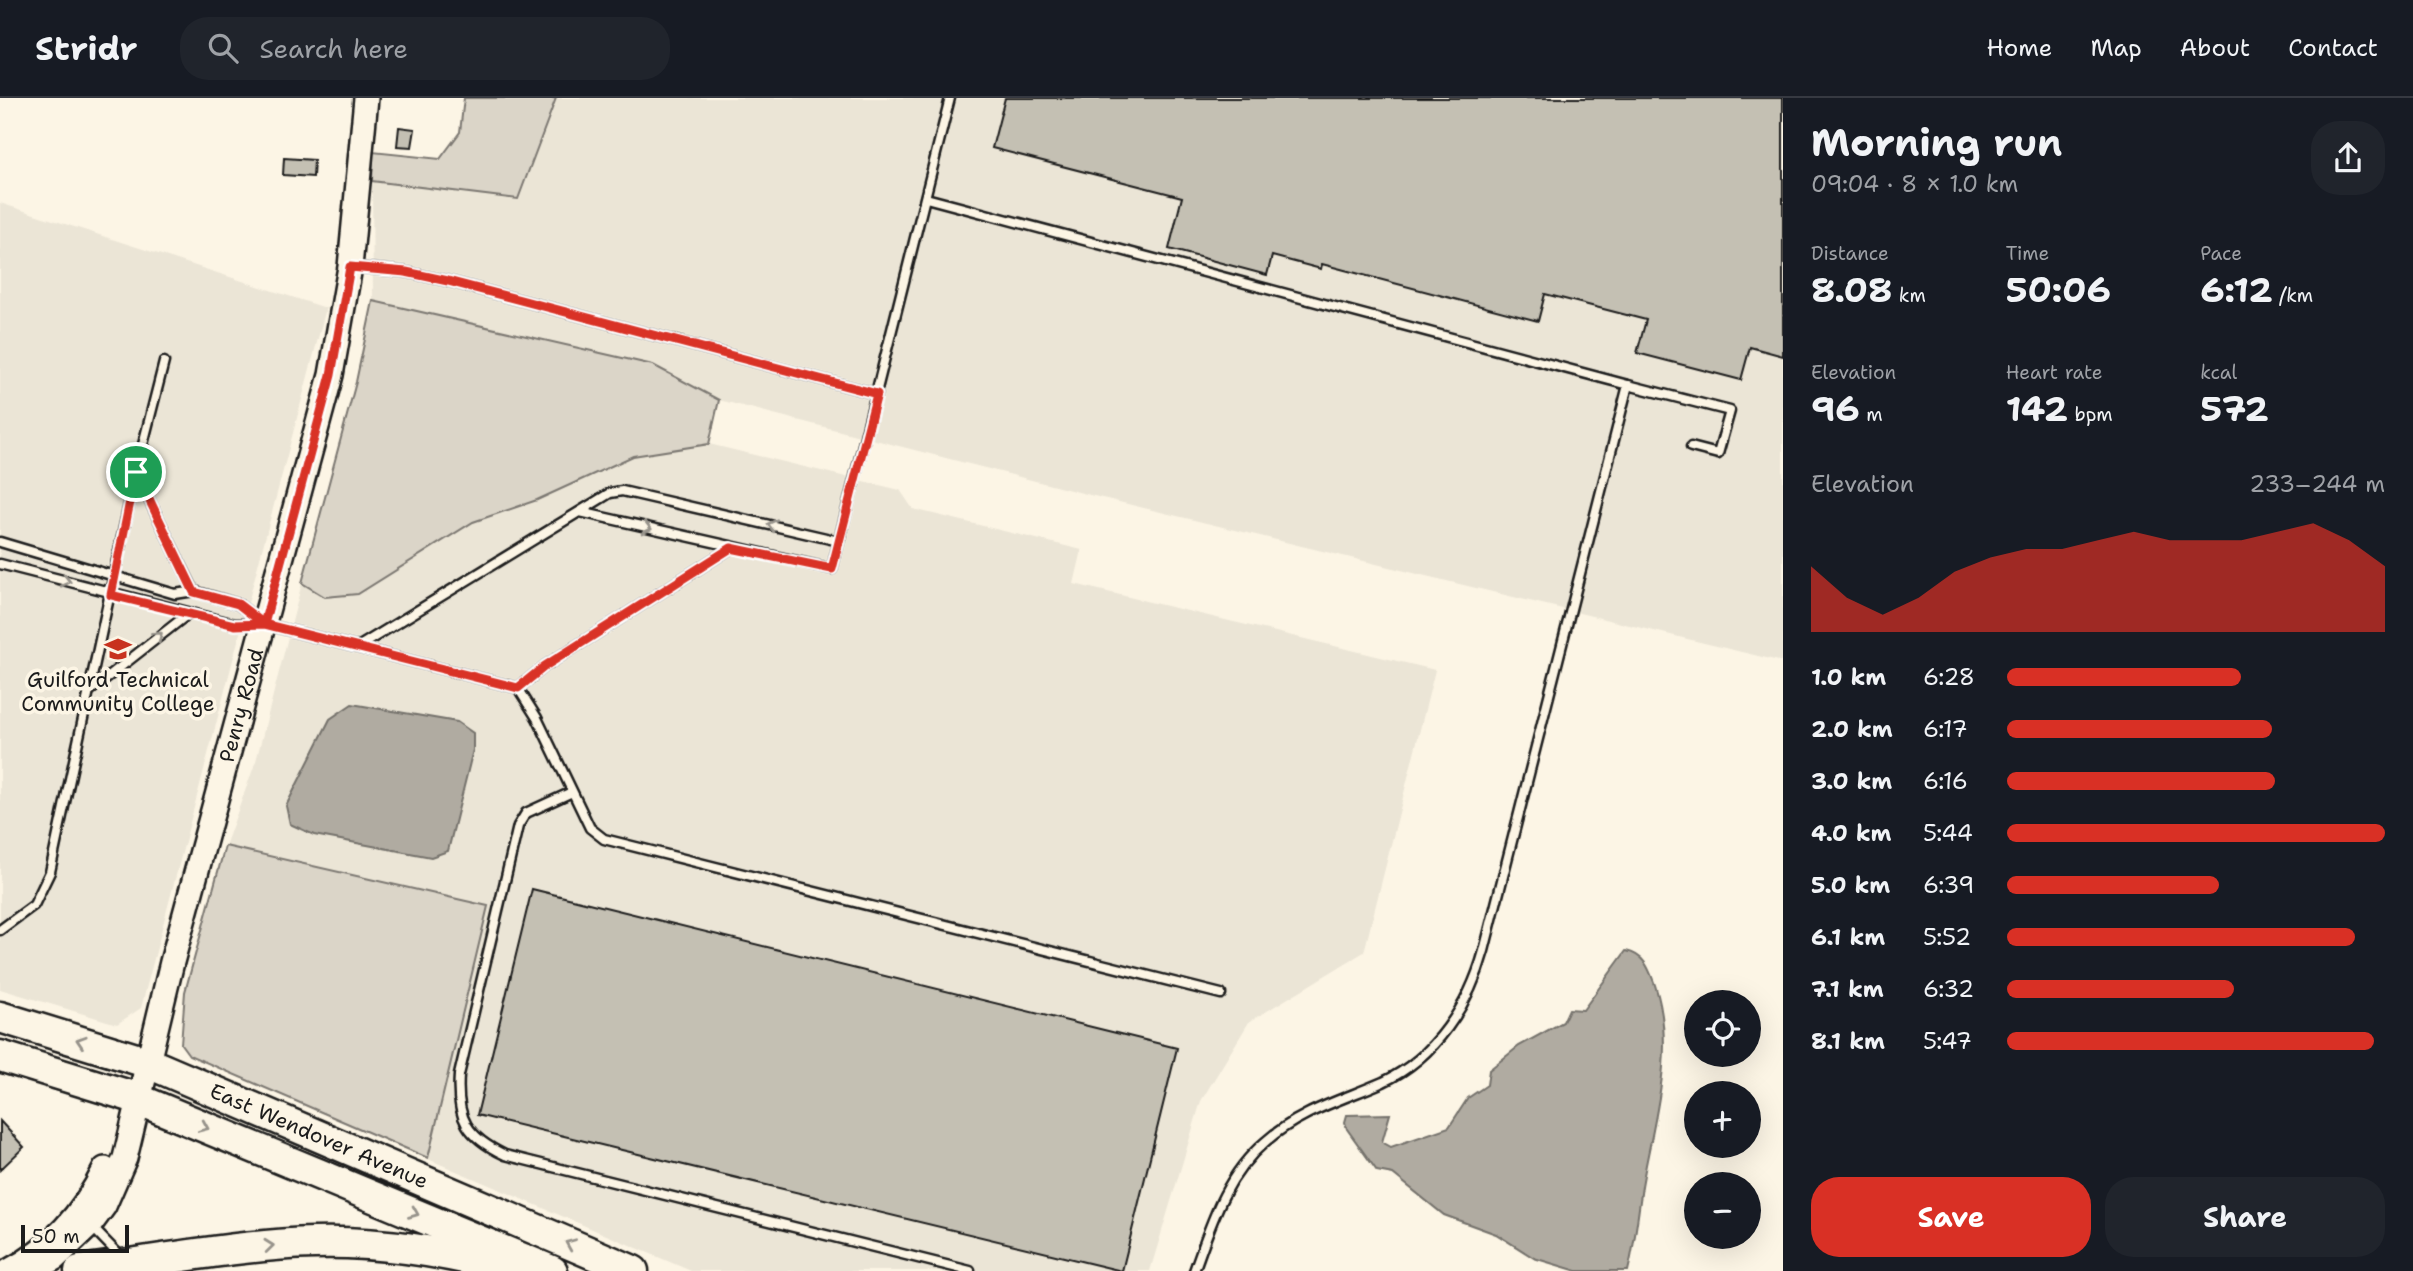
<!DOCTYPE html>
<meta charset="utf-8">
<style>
:root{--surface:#171b24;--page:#20242c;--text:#f1f3f6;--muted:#9ea1a6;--line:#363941;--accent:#d93025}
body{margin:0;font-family:"Shantell Sans",sans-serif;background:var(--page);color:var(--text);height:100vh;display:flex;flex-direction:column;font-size:26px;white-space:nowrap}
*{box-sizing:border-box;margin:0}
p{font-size:23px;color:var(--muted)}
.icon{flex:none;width:38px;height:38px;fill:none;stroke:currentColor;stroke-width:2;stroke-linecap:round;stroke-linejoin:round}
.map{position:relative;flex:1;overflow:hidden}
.drawer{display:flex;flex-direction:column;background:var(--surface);width:630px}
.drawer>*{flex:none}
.buttons{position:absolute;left:1684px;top:892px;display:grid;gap:14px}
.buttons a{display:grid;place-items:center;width:77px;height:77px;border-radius:50%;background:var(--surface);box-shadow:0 7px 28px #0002;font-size:35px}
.scale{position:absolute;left:21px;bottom:18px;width:108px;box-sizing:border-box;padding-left:7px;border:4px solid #1c1c1c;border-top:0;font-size:19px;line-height:24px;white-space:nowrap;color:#1c1c1c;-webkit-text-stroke:5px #fcf5e5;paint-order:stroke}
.pin{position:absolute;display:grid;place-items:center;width:60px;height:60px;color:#fff;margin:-30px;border:4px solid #fff;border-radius:50%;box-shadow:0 2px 7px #0007}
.round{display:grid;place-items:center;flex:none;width:74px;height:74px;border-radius:28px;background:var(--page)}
.headline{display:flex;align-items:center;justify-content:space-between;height:119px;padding:0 28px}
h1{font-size:38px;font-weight:700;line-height:52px}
.metrics{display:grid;grid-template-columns:repeat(3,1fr);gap:10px;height:119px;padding:7px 28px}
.metrics div{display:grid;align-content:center}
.metrics b{font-size:35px;font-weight:700}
.metrics small{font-size:19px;font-weight:400}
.metrics p{font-size:19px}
.chart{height:196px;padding:14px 28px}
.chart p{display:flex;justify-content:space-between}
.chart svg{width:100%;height:126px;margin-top:7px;fill:var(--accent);opacity:.7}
.action{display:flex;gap:14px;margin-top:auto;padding:14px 28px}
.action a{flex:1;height:80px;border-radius:28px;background:var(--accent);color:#fff;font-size:28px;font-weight:700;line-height:80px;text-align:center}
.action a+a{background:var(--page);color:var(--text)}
ul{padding:0 28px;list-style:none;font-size:23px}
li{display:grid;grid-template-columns:112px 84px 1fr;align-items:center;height:52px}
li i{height:18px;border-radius:9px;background:var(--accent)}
header{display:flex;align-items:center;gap:42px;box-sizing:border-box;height:98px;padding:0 35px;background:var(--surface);border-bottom:2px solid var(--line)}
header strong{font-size:33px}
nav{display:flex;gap:38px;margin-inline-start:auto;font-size:24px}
.search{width:490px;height:63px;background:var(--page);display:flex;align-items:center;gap:18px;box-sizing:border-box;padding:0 24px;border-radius:28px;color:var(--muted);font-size:26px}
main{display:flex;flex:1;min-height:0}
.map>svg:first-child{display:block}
</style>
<header>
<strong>Stridr</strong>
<div class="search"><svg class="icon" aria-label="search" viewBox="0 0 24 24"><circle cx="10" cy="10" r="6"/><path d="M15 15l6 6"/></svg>Search here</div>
<nav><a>Home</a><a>Map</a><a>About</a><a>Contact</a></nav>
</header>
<main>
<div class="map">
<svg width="1783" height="1173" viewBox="0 0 1783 1173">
<rect width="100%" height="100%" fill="#fcf5e5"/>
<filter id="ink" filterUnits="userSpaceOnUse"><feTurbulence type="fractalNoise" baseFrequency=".0143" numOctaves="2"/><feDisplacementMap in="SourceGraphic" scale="14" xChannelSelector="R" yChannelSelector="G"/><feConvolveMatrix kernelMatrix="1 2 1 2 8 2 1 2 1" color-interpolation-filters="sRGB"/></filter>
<g filter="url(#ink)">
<g fill="#ebe5d6">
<polygon points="556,0 1783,0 1783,564 1090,397 719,302 653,267 373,203 372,83 518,101"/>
<polygon points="0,105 326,210 141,910 117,926 0,891"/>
<polygon points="709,346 900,392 913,411 1082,452 1074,486 1435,572 1364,854 1249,924 1201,1003 1150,1173 691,1173 428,1061 487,808 225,748 256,663 302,485 325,499 358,496 473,424 537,402 633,358"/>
</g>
<g fill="#dbd5c8" stroke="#7c7872" stroke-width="2">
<polygon points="464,0 556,0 518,101 372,83 373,54 440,61 460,34"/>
<polygon points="373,203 653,267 719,302 709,346 633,358 537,402 473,424 358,496 325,499 302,485 356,284"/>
<polygon points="225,748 488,808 428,1060 189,957 181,946 185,894"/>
</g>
<g fill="#b0aba1" stroke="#75726c" stroke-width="2">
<polygon points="352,606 457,624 473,635 473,652 448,753 431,759 314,737 290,726 286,708 330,621"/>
<path d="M1626,853C1645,857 1649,871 1655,887C1677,954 1653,1023 1642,1088C1638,1117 1635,1145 1628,1173H1577L1534,1160L1496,1136L1444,1117L1393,1076L1377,1073L1347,1031L1345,1024L1347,1017L1390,1016L1382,1044L1391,1049L1449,1029L1468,1000L1487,987L1489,972L1519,948L1563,924L1569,911L1583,912Z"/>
</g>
<g fill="#c4c0b3" stroke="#1c1c1c" stroke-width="2">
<polygon points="1005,0 1783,0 1783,258 1750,249 1741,282 1637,255 1646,222 1545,196 1538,223 1322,166 1321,171 1272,158 1267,177 1169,151 1182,99 992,50"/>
<polygon points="399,29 415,31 412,49 397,48"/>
<polygon points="284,60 314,62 313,79 283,77"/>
<polygon points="532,791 1177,950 1122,1173 477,1017"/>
<polygon points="0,1023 24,1049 0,1072"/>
</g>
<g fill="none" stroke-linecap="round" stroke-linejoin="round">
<defs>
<g id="lane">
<path d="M926,100L1628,287L1484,853C1469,907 1436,959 1383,984C1342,1002 1300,1013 1265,1044C1225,1078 1211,1126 1194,1173"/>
<polyline points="353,169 406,174 448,183 877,296"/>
<polyline points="1628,287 1730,313 1718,356 1691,349"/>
<polyline points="136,375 194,493 238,506 261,524"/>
<polyline points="580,414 832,471 950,0"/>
<polyline points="0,444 175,496 194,493"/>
<polyline points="0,466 235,526 264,526 518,590 545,568 731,450"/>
<polyline points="358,549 610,395 622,393 839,443"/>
<polyline points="518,590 537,620 590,730 604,741 1221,896"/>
<polyline points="91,592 188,516"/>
<path d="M572,694L526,715L518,728L459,977C456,1021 467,1039 505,1057L970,1173"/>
<polyline points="0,832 34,807 50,774 136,374 164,264"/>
<polyline points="92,1129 122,1160"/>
</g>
<g id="secondary">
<path d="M9,1173C53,1150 83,1116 105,1071"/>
<path id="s1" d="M32,1173L55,1160L90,1127L104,1108L125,1060L172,864L331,277L350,169L366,0"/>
</g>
<g id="highway">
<path id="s2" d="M0,919L146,964L633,1173"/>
<polyline points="0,958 130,998 552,1173"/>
<path d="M80,1173C158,1163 236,1147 314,1145C381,1143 446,1154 510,1171"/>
</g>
</defs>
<use href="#lane" stroke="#1c1c1c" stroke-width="13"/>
<use href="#secondary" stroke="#1c1c1c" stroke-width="28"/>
<use href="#highway" stroke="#1c1c1c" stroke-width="35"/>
<use href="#lane" stroke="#fcf5e5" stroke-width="8"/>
<use href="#secondary" stroke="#fcf5e5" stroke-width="23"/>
<use href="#highway" stroke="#fcf5e5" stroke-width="30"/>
</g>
<defs><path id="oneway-chevron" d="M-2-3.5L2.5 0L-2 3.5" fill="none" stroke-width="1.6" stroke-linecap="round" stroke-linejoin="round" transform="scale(1.75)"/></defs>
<g stroke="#97938b">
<use href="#oneway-chevron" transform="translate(772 427) rotate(-167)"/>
<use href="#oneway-chevron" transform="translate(647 430) rotate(14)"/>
<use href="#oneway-chevron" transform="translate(66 483) rotate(14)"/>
<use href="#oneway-chevron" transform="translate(158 538) rotate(-39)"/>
<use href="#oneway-chevron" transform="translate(81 943) rotate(-162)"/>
<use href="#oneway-chevron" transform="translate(204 1029) rotate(23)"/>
<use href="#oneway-chevron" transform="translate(414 1115) rotate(22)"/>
<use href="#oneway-chevron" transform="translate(570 1146) rotate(-157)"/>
<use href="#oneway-chevron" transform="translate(269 1148) rotate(-6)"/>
</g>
</g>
<g fill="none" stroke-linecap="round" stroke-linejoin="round" filter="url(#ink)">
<defs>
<polyline id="route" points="136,374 194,494 238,506 264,526 518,590 545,568 731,450 832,471 877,296 448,183 406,174 350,169 331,277 264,526 235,527 111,497 136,374"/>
</defs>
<use href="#route" stroke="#fff" stroke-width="14"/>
<use href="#route" stroke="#d93025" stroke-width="9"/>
</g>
<defs>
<symbol id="university-bare" viewBox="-9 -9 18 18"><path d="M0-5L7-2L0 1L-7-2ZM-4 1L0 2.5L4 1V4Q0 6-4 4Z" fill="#c8321e" stroke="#fcf5e5" stroke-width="2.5" paint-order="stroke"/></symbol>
</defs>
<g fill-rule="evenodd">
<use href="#university-bare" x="99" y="532" width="38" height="38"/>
</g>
<g text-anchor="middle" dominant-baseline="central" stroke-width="7" stroke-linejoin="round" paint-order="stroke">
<g font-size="21" fill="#1c1c1c" stroke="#fcf5e5">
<text x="118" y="582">Guilford Technical<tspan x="118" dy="24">Community College</tspan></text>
</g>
<g font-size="21" fill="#1c1c1c" stroke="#fcf5e5">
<text stroke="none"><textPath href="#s1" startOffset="618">Penry Road</textPath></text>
<text stroke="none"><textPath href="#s2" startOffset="341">East Wendover Avenue</textPath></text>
</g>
</g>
</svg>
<div class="buttons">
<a><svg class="icon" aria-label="locate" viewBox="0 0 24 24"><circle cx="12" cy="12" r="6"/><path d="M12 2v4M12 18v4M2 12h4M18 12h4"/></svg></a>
<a>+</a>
<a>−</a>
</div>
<div class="scale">50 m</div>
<div class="pin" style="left:136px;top:374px;background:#1e9e55"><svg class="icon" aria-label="arrive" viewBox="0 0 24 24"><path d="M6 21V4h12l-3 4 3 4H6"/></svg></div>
</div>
<section class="drawer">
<div class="headline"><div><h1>Morning run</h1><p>09:04 · 8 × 1.0 km</p></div><a class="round"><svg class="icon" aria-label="share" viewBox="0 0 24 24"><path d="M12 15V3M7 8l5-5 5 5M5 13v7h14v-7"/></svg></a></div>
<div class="metrics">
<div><p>Distance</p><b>8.08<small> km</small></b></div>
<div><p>Time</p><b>50:06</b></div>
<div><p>Pace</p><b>6:12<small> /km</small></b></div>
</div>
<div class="metrics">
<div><p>Elevation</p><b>96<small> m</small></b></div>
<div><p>Heart rate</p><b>142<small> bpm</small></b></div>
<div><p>kcal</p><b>572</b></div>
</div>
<div class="chart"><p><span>Elevation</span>233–244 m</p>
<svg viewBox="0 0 160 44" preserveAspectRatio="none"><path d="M0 44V21L10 32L20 38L30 32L40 23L50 18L60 15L70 15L80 12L90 9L100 12L110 12L120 12L130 9L140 6L150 12L160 21V44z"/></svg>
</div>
<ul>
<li><b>1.0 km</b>6:28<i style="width:62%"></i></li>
<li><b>2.0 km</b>6:17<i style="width:70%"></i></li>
<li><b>3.0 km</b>6:16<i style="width:71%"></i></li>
<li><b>4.0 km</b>5:44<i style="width:100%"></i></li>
<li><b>5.0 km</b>6:39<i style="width:56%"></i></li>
<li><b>6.1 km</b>5:52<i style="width:92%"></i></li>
<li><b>7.1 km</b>6:32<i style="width:60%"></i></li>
<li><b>8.1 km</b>5:47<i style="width:97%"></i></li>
</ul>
<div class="action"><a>Save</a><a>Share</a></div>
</section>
</main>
